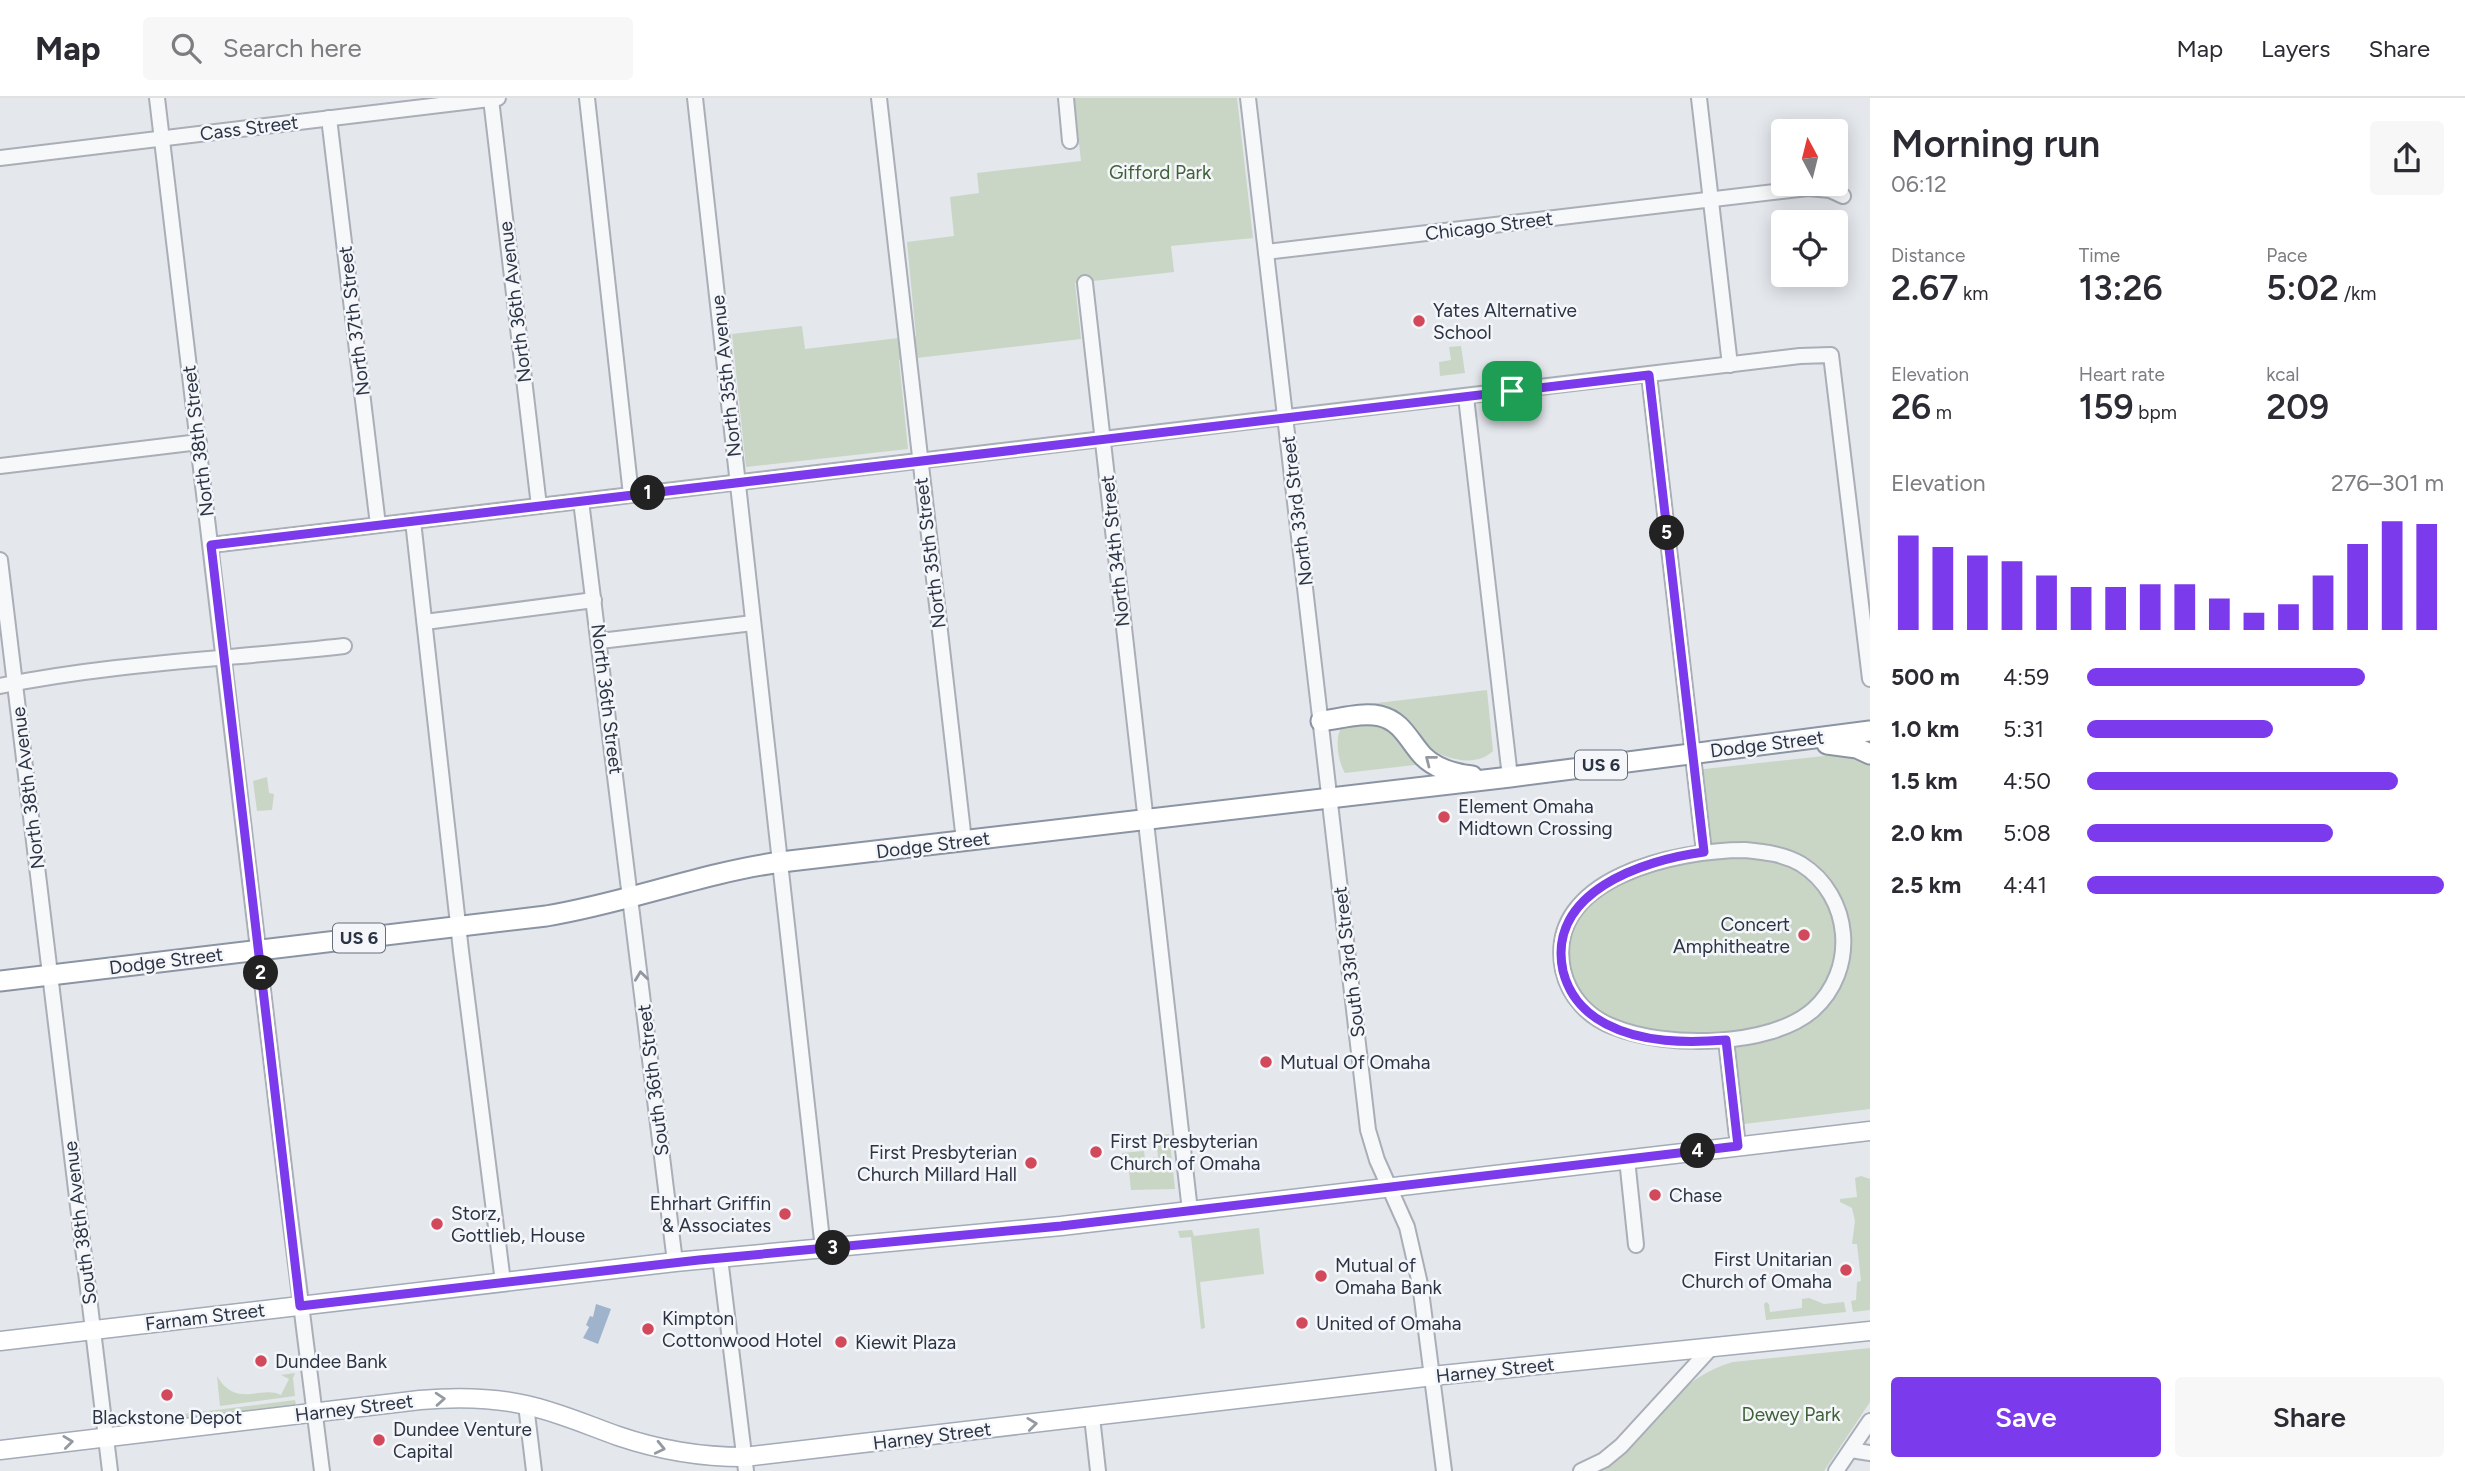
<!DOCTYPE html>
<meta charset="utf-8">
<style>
:root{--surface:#fff;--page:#f7f7f7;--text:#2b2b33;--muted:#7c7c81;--line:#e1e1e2;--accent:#7c3aed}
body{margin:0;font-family:Figtree,sans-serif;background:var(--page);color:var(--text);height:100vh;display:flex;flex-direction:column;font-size:26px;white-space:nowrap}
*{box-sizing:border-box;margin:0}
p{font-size:23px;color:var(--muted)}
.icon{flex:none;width:38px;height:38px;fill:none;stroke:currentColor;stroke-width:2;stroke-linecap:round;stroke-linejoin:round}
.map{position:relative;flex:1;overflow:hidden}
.details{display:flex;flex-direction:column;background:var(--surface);width:595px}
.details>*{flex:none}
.needle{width:46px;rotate:353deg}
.tools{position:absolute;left:1771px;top:21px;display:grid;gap:14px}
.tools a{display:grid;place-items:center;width:77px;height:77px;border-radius:7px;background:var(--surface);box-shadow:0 4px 18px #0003;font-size:35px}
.pin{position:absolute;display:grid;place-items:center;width:60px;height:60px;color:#fff;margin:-30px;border-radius:14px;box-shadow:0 4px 10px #0006}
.km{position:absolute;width:35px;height:35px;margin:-18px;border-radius:50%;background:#222;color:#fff;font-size:19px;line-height:35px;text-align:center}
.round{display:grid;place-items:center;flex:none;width:74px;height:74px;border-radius:7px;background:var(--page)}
.headline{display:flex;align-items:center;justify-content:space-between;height:119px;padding:0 21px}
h1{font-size:38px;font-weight:600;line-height:52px}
.figures{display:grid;grid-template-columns:repeat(3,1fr);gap:10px;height:119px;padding:7px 21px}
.figures div{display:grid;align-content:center}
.figures b{font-size:35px;font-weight:600}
.figures small{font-size:19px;font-weight:400}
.figures p{font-size:19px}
.chart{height:196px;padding:14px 21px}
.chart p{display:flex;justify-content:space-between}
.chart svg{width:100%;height:126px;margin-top:7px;stroke:var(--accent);stroke-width:6}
.primary-button{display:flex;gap:14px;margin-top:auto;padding:14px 21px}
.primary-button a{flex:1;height:80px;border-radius:7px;background:var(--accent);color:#fff;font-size:28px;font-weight:600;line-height:80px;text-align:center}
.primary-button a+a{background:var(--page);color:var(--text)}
ul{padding:0 21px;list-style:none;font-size:23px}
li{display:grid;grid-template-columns:112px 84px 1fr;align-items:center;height:52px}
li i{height:18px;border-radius:9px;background:var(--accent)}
header{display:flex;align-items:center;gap:42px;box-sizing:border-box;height:98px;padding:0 35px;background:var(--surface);border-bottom:2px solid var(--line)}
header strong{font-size:33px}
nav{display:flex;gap:38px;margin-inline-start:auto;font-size:24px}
.search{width:490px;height:63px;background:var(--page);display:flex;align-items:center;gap:18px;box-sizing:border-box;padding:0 24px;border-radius:7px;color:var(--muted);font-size:26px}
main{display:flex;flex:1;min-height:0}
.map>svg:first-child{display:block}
</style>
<header>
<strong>Map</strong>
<div class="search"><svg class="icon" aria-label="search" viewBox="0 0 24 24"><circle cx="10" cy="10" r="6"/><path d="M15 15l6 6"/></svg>Search here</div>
<nav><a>Map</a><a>Layers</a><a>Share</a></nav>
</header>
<main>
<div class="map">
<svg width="1870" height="1373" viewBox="0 0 1870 1373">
<rect width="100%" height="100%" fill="#e4e7ec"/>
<g fill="#c9d6c5">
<polygon points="1074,0 1237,0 1253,140 1171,148 1174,174 1075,185 1081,241 899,262 908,351 746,369 732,236 802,228 805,251 916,238 907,144 954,138 950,99 979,95 977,75 1081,63"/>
<polygon points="1461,248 1465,275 1440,278 1439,264 1451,262 1449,249"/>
<path d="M1487,592L1493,653C1478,668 1450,663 1433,652L1429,657L1407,629L1336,615L1335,610Z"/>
<path d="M1383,623L1423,666L1345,675C1338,664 1334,639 1342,629Z"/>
<polygon points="1870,653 1870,1011 1735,1027 1726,942 1648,939 1578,904 1562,843 1595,793 1704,754 1695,672"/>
<polygon points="267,679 269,695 274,696 272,712 257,713 253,683"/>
<polygon points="1169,1036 1175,1091 1131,1092 1129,1073 1122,1066 1122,1055 1144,1053 1145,1061 1158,1059 1156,1038"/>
<polygon points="1861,1078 1870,1081 1870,1212 1853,1214 1851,1203 1856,1202 1857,1184 1861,1183 1857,1146 1852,1146 1855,1123 1852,1110 1840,1104 1840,1101 1857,1099 1855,1080"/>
<polygon points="1259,1130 1264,1176 1200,1184 1205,1230 1201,1231 1191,1139 1180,1140 1178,1133 1192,1132 1194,1138"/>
<polygon points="1809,1200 1824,1206 1844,1204 1846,1214 1766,1222 1764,1206 1766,1204 1769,1206 1770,1214 1802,1210 1802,1201"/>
<path d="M1870,1250V1304L1824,1373H1602L1613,1366C1646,1327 1682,1278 1733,1264Z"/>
<path d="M295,1275L293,1280L295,1298L220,1308L217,1278C236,1311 261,1287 281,1297L289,1281L281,1277Z"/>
<polygon points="295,1302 296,1307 120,1328 119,1324"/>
</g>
<polygon fill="#9fb4cc" points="596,1206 611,1211 598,1246 583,1240 589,1229 586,1227 590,1218 593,1219"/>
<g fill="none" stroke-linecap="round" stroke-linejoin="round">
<defs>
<g id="minor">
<polyline points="157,0 288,1103 322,1373"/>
<polyline points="587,0 631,397"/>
<polyline points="695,0 823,1151"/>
<polyline points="879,0 964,743"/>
<polyline points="1066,0 1070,43"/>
<polyline points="1248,0 1368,1032 1377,1062 1407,1129 1420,1186"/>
<polyline points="1699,0 1730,267"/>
<polyline points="491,1 539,408"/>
<polyline points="329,20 378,427"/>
<polyline points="0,60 498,0"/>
<polyline points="1266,154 1808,90 1830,92 1843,98"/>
<polyline points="1085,185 1190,1113"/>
<polyline points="1649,277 1704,754"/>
<polyline points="1466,299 1510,679"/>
<polyline points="0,368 199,344"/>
<polyline points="581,403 675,1164"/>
<polyline points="413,423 461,853 503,1184"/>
<polyline points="211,447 1800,258 1831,257 1870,581"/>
<polyline points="0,462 110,1373"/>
<polyline points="425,524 594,502"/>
<polyline points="600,543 753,525"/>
<path d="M0,588C113,565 229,561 344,548"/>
<path d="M1745,752C1765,754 1784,756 1801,766C1852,798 1858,872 1813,912C1769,950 1665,950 1614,929C1589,920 1569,899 1563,872C1544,779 1678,752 1745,752Z"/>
<polyline points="1726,942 1738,1048"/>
<polyline points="1627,1061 1636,1147"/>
<polyline points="720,1160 746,1373"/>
<polyline points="1421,1193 1444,1373"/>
<polyline points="526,1307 534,1373"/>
<polyline points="1092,1319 1098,1373"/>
<polyline points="1851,1352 1870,1355"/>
<polyline points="1581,1373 1604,1362 1621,1348 1710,1251"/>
<polyline points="1836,1373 1870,1323"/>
</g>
<g id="major">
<polyline points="0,1243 675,1164 1061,1128 1870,1033"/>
<path d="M0,1352L420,1302C455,1299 491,1299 526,1307C558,1314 587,1327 618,1338C659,1352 701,1359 744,1359L1442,1277L1870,1233"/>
</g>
<g id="highway">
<path d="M1321,623C1340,621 1361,614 1380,618C1402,623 1409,643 1423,658C1436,671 1454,676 1472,678"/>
<polyline points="1827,646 1857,650 1870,656"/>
<path d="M0,883L546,818C626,805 701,775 781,764L1510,679L1870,633"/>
</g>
</defs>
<use href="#minor" stroke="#a9aeb7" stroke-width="18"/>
<use href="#major" stroke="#a3abb8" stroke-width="21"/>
<use href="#highway" stroke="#8b94a3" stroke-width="23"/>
<use href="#minor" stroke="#f7f8fa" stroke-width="14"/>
<use href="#major" stroke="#fff" stroke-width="18"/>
<use href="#highway" stroke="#fff" stroke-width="19"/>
</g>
<defs><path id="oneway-chevron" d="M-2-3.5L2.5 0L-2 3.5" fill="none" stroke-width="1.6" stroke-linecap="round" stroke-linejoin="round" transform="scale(1.75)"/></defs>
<g stroke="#959aa2">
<use href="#oneway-chevron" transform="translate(1430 662) rotate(-142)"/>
<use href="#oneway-chevron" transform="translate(440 1301) rotate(-4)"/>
<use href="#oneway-chevron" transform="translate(1032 1326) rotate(-7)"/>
<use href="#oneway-chevron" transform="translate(68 1344) rotate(-7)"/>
<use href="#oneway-chevron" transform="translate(660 1350) rotate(13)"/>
</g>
<use stroke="#9196a0" href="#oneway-chevron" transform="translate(641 878) rotate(-97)"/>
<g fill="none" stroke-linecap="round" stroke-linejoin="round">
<defs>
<path id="route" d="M1649,277L1704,754C1643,762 1546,794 1563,873C1569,897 1585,915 1606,926C1642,945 1687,945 1726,942L1738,1048L1061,1128L699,1162L300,1208L211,447Z"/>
</defs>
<use href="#route" stroke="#fff" stroke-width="14"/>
<use href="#route" stroke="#7c3aed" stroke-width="9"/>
</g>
<g fill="#d1495b" stroke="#f4f6f9" stroke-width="2.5">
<circle cx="1419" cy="223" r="7"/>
<circle cx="1444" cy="719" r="7"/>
<circle cx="1804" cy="837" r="7"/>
<circle cx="1266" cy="964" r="7"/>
<circle cx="1096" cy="1054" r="7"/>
<circle cx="1031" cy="1065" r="7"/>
<circle cx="1655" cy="1097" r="7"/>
<circle cx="785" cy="1116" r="7"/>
<circle cx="437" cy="1126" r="7"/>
<circle cx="1846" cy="1172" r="7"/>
<circle cx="1321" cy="1178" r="7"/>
<circle cx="1302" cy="1225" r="7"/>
<circle cx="648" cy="1231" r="7"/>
<circle cx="841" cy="1244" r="7"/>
<circle cx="261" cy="1263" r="7"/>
<circle cx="167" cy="1297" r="7"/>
<circle cx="379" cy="1342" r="7"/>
</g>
<g text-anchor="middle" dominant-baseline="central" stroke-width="5" stroke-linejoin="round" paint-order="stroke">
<g fill="#f4f6f9" stroke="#676e7b" stroke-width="2">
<rect x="1575" y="652.5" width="52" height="29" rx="5"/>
<rect x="333" y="825.5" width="52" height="29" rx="5"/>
</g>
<g font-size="18" font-weight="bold" fill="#2b3445">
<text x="1601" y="667">US 6</text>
<text x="359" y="840">US 6</text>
</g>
<g font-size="19" fill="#2b3445" stroke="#f4f6f9">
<text transform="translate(249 30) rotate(-7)">Cass Street</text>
<text transform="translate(1489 128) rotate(-7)">Chicago Street</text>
<text transform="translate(515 204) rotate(-97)">North 36th Avenue</text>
<text transform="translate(354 223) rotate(-97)">North 37th Street</text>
<text transform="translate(726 278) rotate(-96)">North 35th Avenue</text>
<text transform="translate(198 343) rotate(-97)">North 38th Street</text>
<text transform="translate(1297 413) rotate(-97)">North 33rd Street</text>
<text transform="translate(1115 453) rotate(-96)">North 34th Street</text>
<text transform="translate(930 455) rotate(-97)">North 35th Street</text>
<text transform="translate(607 601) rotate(83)">North 36th Street</text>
<text transform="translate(1767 646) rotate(-7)">Dodge Street</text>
<text transform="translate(28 690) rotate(-97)">North 38th Avenue</text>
<text transform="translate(933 747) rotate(-7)">Dodge Street</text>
<text transform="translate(166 863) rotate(-7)">Dodge Street</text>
<text transform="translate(1349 864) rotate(-97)">South 33rd Street</text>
<text transform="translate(653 982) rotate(-97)">South 36th Street</text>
<text transform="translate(80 1125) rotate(-97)">South 38th Avenue</text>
<text transform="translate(205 1219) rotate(-7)">Farnam Street</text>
<text transform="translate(1495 1272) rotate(-6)">Harney Street</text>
<text transform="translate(354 1310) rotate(-7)">Harney Street</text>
<text transform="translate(932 1338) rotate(-7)">Harney Street</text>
</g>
<g font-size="19" fill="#3f6138" stroke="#f4f6f9">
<text x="1160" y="74">Gifford Park</text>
<text x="1791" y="1316">Dewey Park</text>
</g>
<g font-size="19" fill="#2b3445" stroke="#f4f6f9" text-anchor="start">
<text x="1433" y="212">Yates Alternative<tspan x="1433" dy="22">School</tspan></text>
<text x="1458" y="708">Element Omaha<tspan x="1458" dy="22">Midtown Crossing</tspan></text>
<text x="1790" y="826" text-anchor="end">Concert<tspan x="1790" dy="22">Amphitheatre</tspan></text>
<text x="1280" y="964">Mutual Of Omaha</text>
<text x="1110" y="1043">First Presbyterian<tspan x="1110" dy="22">Church of Omaha</tspan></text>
<text x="1017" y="1054" text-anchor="end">First Presbyterian<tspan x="1017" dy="22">Church Millard Hall</tspan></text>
<text x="1669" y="1097">Chase</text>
<text x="771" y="1105" text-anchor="end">Ehrhart Griffin<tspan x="771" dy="22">&amp; Associates</tspan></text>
<text x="451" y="1115">Storz,<tspan x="451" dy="22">Gottlieb, House</tspan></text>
<text x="1832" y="1161" text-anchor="end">First Unitarian<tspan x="1832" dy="22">Church of Omaha</tspan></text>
<text x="1335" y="1167">Mutual of<tspan x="1335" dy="22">Omaha Bank</tspan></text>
<text x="662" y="1220">Kimpton<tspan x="662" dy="22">Cottonwood Hotel</tspan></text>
<text x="1316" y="1225">United of Omaha</text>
<text x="855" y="1244">Kiewit Plaza</text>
<text x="275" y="1263">Dundee Bank</text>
<text x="167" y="1319" text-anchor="middle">Blackstone Depot</text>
<text x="393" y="1331">Dundee Venture<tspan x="393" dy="22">Capital</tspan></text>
</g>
</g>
</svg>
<div class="tools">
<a><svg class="needle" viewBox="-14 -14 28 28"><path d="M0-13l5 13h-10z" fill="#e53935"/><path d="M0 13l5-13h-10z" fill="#7c7c81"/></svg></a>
<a><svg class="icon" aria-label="locate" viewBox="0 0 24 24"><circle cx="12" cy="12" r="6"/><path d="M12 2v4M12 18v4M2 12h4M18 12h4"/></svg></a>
</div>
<div class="pin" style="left:1512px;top:293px;background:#1e9e55"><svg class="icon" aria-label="arrive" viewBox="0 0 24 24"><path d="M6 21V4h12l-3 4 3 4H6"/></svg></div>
<b class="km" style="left:648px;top:395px">1</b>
<b class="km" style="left:261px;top:875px">2</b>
<b class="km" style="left:833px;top:1150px">3</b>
<b class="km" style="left:1698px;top:1053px">4</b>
<b class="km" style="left:1667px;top:435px">5</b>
</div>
<section class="details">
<div class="headline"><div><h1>Morning run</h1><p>06:12</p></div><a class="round"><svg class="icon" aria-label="share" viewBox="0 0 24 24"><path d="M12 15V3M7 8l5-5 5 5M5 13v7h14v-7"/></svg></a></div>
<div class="figures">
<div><p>Distance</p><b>2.67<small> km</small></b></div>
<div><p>Time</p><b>13:26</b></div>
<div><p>Pace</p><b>5:02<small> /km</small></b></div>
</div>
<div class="figures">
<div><p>Elevation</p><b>26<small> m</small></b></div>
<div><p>Heart rate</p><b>159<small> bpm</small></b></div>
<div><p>kcal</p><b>209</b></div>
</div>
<div class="chart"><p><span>Elevation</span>276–301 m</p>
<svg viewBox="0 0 160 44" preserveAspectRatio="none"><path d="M5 44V11M15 44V15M25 44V18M35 44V20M45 44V25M55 44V29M65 44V29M75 44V28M85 44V28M95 44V33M105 44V38M115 44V35M125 44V25M135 44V14M145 44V6M155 44V7"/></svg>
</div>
<ul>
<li><b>500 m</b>4:59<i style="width:78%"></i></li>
<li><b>1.0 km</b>5:31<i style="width:52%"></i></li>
<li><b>1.5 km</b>4:50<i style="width:87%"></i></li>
<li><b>2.0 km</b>5:08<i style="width:69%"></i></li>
<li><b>2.5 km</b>4:41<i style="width:100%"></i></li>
</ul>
<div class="primary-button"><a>Save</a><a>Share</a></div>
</section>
</main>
